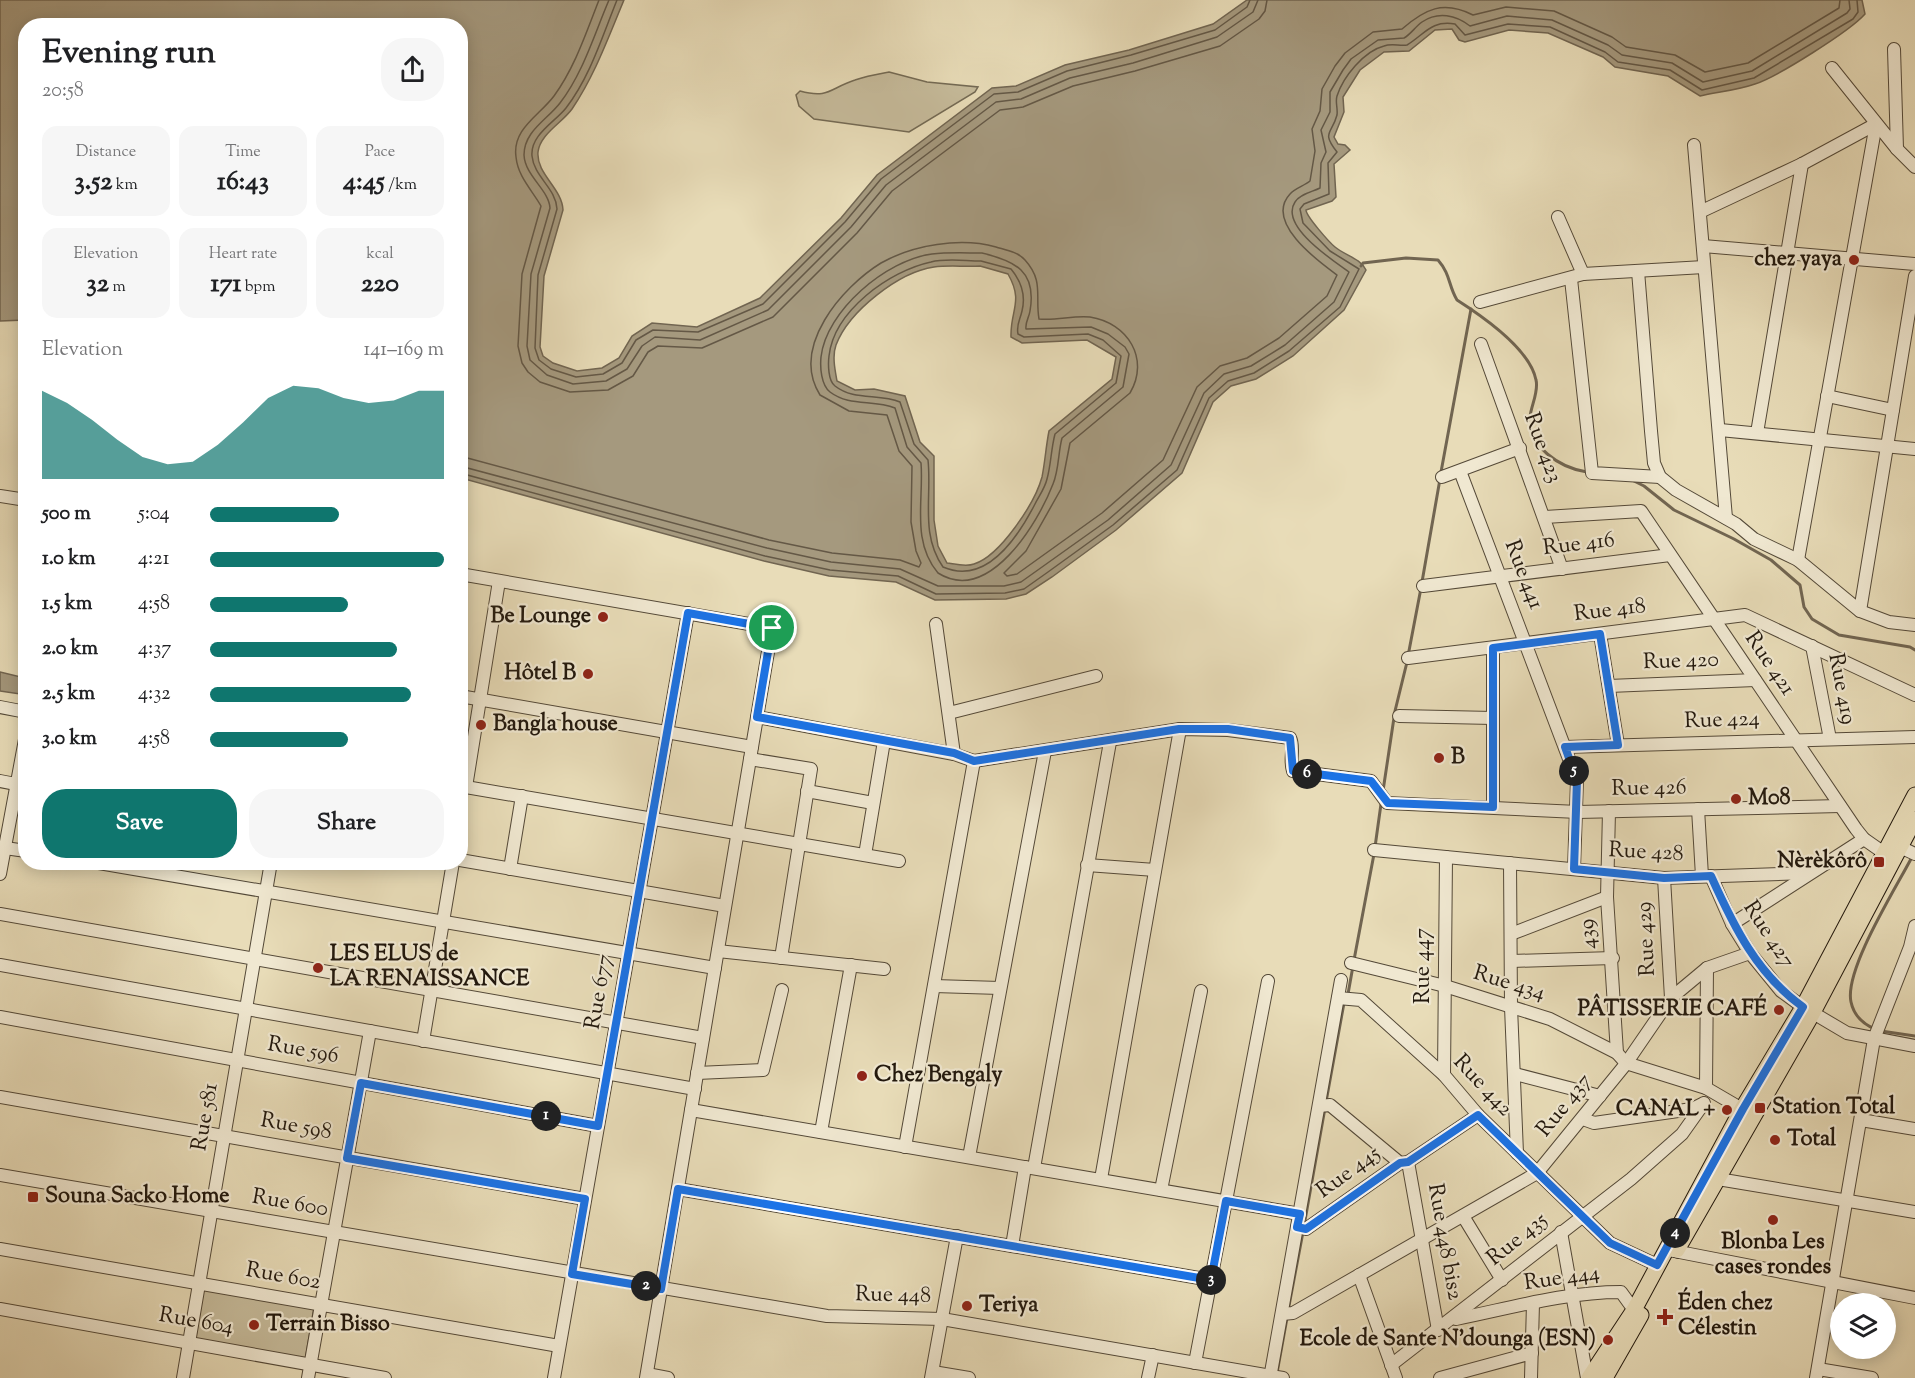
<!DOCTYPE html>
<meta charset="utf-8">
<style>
:root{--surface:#fff;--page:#f6f6f6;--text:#202124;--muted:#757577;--accent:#0f766e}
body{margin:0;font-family:"Sorts Mill Goudy",serif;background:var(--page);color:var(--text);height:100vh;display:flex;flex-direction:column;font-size:22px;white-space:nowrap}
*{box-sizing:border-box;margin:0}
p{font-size:20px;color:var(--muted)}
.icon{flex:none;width:33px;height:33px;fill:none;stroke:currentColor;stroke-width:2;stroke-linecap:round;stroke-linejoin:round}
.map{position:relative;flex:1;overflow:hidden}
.details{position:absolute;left:18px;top:18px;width:450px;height:852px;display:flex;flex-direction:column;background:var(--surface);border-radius:24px;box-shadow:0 3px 15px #0003}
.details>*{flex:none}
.fabs{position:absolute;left:1830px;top:1293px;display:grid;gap:12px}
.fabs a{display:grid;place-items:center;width:66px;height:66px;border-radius:50%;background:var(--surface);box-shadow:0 3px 15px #0003;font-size:30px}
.pin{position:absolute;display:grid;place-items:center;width:51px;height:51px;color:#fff;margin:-26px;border:3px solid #fff;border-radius:50%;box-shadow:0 2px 6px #0007}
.km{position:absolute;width:30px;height:30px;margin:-15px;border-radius:50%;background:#222;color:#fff;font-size:16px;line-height:30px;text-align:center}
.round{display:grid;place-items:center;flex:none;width:63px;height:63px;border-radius:24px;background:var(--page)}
.overview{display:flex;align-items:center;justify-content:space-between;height:102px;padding:0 24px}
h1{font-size:33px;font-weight:700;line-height:45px}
.figures{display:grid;grid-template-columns:repeat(3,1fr);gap:9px;height:102px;padding:6px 24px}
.figures div{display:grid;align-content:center;border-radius:15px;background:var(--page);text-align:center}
.figures b{font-size:26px;font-weight:700}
.figures small{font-size:16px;font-weight:400}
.figures p{font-size:16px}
.chart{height:168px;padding:12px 24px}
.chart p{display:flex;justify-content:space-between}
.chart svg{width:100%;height:108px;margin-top:6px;fill:var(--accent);opacity:.7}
.button{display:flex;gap:12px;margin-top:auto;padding:12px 24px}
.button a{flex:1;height:69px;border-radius:24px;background:var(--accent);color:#fff;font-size:24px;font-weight:700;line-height:69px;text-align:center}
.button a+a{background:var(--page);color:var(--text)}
ul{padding:0 24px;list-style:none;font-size:20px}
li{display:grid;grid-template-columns:96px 72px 1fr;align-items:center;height:45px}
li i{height:15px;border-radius:8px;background:var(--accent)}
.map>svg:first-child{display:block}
</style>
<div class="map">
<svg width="1915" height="1378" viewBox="0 0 1915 1378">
<rect width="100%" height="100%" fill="#e8dcb8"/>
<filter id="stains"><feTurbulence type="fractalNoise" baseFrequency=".00333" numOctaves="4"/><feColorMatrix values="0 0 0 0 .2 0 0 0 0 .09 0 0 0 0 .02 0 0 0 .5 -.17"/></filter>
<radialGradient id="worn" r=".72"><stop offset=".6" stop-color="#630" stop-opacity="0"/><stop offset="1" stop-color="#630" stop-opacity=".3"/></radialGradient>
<g fill="#c6bb9b" stroke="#746a54" stroke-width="1.5">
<path d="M889,72L927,82L978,87L975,92L909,132L814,119L799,106L796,95L800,91C829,99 830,88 855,80C866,76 878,74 889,72Z"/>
<polygon points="204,1288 314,1307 305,1361 195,1342"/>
</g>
<g fill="#a5997e" stroke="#716551" stroke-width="1.5" fill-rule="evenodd">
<path d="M0,0H624C608,38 595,75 572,109C562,123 540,134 538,152C536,174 562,188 563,210L544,276L540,347L543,356L553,363L577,371L602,368L619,358L632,336L652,323L697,327L760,298L841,218L877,175L992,88L1016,86L1065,65L1129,50L1213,24L1247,0H1862L1865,14C1850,31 1777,77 1755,84C1738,90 1718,92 1700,96L1668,76L1615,67L1603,57L1548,33L1509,30L1465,42L1459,40L1452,29L1435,30L1409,51L1384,52L1360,70L1343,97L1344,112L1334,137L1338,144L1345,145L1350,150L1334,164L1336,197L1332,201L1306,210C1306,216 1329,242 1335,247C1346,256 1360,258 1366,270L1344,310L1293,356L1256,379L1231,386L1213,402L1182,473L1116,530L1052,577L1026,594L1006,599L935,600L896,582L829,576L764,561L461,478L460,26H26L25,320L0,321ZM980,266L1008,274C1024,302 1010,310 1011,337L1022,343L1087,340L1116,357L1112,379L1049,431C1046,446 1045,462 1042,477C1035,503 1000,556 974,564C966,567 955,564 947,563L938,546L934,520V456L920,442L905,396L874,389L855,390L837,381C835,370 832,356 836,345C849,311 899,272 934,267C949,265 965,267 980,266Z"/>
<polygon points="0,672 25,678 20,694 0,691"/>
</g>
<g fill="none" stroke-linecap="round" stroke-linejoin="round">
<g stroke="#645846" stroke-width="1.5">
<path d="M599,0C586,33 575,67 554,96C539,116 512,129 516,157C518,177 532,190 541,206L522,274L518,346L522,363L528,372L540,382L570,392L608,390L633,376L648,352L658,346L702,348L773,317L857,233L892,191L1000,110L1023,107L1073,86L1135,71L1220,46L1259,19L1265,11L1267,0"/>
<path d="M609,0C594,35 583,73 560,103C547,120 524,131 524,155C525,176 549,190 550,208L531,274L527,346L530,360L547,375L573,384L606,381L627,369L642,346L655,337L700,340L768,310L851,227L886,185L996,102L1021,99L1070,78L1133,63L1217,37L1253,12L1258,0"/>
<path d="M617,0C602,37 590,77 566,108C555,122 530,135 532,156C534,177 556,188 557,209L538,275L535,348L539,360L551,369L576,377L603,374L622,363L636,340L653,330L698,332L763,304L845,222L881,179L994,94L1018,92L1067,71L1131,55L1215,30L1247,7L1250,0"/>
<path d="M982,253C1015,261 1037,271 1030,311C1029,318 1025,322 1026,329L1091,327L1108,334L1125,347L1129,354L1123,387L1062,438C1058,453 1059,470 1053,484C1038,523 989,605 938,573C911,541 924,500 921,463L907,447L895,408C873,399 850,407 830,392C821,385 820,367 821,357C826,311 886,260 932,254C948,252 966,253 982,253Z"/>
<path d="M981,261L1011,269C1021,281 1026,295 1022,311C1020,320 1016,325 1018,334L1024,337L1088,334L1103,340L1121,356L1116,383L1055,434C1051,449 1051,465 1047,479C1045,488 1039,496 1035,504C1018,537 987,586 943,567C920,534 932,497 928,460L914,444L900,402C879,393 854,401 835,386C828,381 828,364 829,356C834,311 889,271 931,262C946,258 965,261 981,261Z"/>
<path d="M460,456L769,540L832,553L900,560L919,567L921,563L916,551L911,522L912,466L899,451L887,415L849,411L820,395C790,347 842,287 881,263C913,245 960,237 996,247C1006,250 1018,252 1025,260C1044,281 1035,296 1039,319C1056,321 1074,315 1090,317C1128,323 1150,359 1130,393L1070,443L1061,489L1026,551L1004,573L1007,576L1017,574L1102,513L1163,460L1197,387L1220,366L1247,358L1279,338L1327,296L1337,275C1318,261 1264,222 1290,194C1295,188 1304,186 1310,181L1315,151L1312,129L1320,111L1322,89L1335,66L1345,53L1373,32L1402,29C1425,9 1443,0 1473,15L1506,7L1554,11L1612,37L1626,47L1675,55L1705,72L1748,63L1839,8L1840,0"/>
<path d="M460,466L767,548L831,562L900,569L938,586H1004L1021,582L1108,520L1171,465L1204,393L1224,374L1251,366L1285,345L1334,302L1349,272C1334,261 1279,226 1295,202C1300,194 1312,192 1320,188L1321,163L1326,152L1321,130L1330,112V92L1343,70L1351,59L1378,40L1404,38C1411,34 1415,27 1422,22C1438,11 1456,15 1470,26L1507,16L1552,20L1608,45L1622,55L1672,63L1703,82L1752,71L1847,13L1850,9L1849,0"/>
<path d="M460,473L765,556L830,570L898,576L936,594L1005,593L1024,589L1048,572L1113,525L1177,470L1209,398L1228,381L1254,373L1289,351L1340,307L1359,269L1330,251L1303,223L1300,209L1304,204L1329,194L1328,163L1337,152C1321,132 1332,134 1337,115C1338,108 1335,102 1337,96C1343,77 1364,51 1384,46C1391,43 1399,46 1407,45C1425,34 1431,20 1455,24L1465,35L1508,24L1550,27L1605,52L1618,62L1670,70L1702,90L1754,78L1853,19L1858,12L1857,0"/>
</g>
<g stroke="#716551" stroke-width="3">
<path d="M1361,266L1363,263L1406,258L1438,260C1451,275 1448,285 1457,300C1482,316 1530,349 1536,380C1539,391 1531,406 1530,417C1528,447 1560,468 1587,472"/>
<polyline points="1441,472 1471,309"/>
<polyline points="1632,480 1644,486 1674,510 1734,539 1771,560 1800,585 1804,607 1812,619 1839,635 1910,647 1915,650"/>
<polyline points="1422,582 1440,479"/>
<polyline points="1408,656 1421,588"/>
<polyline points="1383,791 1395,711 1407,662"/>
<polyline points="1375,847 1381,804"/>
<polyline points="1354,960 1374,854"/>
<polyline points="1348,994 1353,966"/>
<path d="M1875,1029C1863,1024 1854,1016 1851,1002C1844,970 1896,888 1912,857"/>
<polyline points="1881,1031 1915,1036"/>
<polyline points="1326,1102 1344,1003"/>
<polyline points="1304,1226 1325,1108"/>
<polyline points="1288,1311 1303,1232"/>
<polyline points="1277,1373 1287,1318"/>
</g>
<defs>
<g id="minor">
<polyline points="1894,49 1897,149"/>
<polyline points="1832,68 1897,149 1915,167"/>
<polyline points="1694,145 1726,518"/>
<polyline points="1702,211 1802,164 1876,124"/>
<polyline points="1558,217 1583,274"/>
<polyline points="1703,246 1915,264"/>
<polyline points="1638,271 1651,431 1654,463 1660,477 1676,490 1736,524 1754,539 1798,560 1860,611 1889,622 1915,625"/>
<polyline points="1571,279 1592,473 1660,477"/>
<polyline points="1480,302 1583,274 1704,267"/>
<polyline points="1481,344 1562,569"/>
<polyline points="1827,396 1893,410"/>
<polyline points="1720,430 1915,449"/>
<polyline points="1757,433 1802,164"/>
<polyline points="1460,471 1577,780 1574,869"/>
<polyline points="1442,477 1520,448"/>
<polyline points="0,496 26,500"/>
<polyline points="1545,517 1641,511 1856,829 1864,839 1884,853"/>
<polyline points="1798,560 1876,124"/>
<polyline points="460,574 772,628 646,1378"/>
<polyline points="1423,586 1670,555"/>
<polyline points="1860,611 1915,276"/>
<polyline points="936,624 954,754"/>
<polyline points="1600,634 1618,745"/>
<polyline points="1812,646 1830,739"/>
<polyline points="1493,648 1493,807"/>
<polyline points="1408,658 1745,615 1915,695"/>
<polyline points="1609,686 1755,680"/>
<polyline points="460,696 752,747"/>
<polyline points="0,707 26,712"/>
<polyline points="949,713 1096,676"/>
<polyline points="1399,716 1493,718"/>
<path d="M757,717L954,754L974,761L1180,729L1228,730L1290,738C1295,748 1289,760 1293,771L1371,781L1387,803L1578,812L1840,806"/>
<polyline points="1565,747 1915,737"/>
<polyline points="750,759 811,769 781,958"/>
<polyline points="0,781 26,786"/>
<polyline points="460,786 899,861"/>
<polyline points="466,787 499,581"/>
<polyline points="807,791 873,803"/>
<polyline points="1698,809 1702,876"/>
<polyline points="1609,811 1607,897 1617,1053"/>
<polyline points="1900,847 1915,854"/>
<polyline points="5,848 26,851"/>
<polyline points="1374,850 1664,878 1807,873"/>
<polyline points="865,855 884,741"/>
<polyline points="460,860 725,906"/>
<polyline points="93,862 715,968"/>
<polyline points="1510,863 1511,1007 1517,1153"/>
<polyline points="1087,865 1155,870"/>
<polyline points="510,869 522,796"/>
<polyline points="0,874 26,734"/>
<polyline points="1711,876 1732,924 1750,953 1781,991 1803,1007 1847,1033 1915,1046"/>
<polyline points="1664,878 1671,998"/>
<polyline points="0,914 703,1038"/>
<polyline points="1732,924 1864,839"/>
<polyline points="1511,934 1607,897"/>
<polyline points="718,951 884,969"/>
<polyline points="1512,961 1613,958"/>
<polyline points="1351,963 1445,986 1550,1019 1617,1053 1626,1063 1706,1088 1742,1109"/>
<polyline points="0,965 695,1089"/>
<polyline points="934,986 1000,988"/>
<polyline points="1338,998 1361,1000 1444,1075 1478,1115 1610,1243 1657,1265"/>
<polyline points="0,1017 598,1126"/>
<polyline points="423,1041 453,862"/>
<polyline points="697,1073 763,1070 782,990"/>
<polyline points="1515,1074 1600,1096"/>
<polyline points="1444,1075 1446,857"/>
<polyline points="1706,1088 1707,968"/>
<polyline points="0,1097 585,1199"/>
<polyline points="1319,1106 1330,1105 1400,1163"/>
<polyline points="691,1110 1300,1214"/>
<polyline points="1583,1119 1594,1123 1692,1109 1702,1104"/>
<polyline points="1861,1120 1915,1129"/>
<polyline points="821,1132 851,965"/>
<polyline points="905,1147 974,761"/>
<polyline points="969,1157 1045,751"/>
<polyline points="1408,1162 1438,1330"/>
<polyline points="1034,1168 1110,742"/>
<polyline points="0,1175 827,1316 942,1319 1283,1378"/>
<polyline points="1101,1179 1180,729"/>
<polyline points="1718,1179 1915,1212"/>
<polyline points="678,1189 1211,1280"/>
<polyline points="1161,1190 1201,991"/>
<polyline points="1463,1216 1502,1280"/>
<polyline points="1297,1227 1306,1229 1400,1163 1408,1162 1478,1115"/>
<polyline points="1561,1232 1587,1378"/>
<polyline points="1012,1246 1025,1167"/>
<polyline points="0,1249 559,1346"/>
<polyline points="1669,1250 1915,1298"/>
<polyline points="1359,1275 1396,1378"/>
<polyline points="0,1309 385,1378"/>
<polyline points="1282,1314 1293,1313 1537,1173 1625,1065 1671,998 1707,968 1750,953"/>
<path d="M1456,1319C1511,1308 1565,1292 1621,1292L1634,1310"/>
<polyline points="1195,1363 1268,981"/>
<polyline points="1391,1365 1631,1179 1682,1134 1704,1103"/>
<polyline points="1818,1369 1872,1378"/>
<polyline points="933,1372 969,1378"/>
<polyline points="647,1374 668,1378"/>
<polyline points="183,1378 271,862"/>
<polyline points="308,1378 370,1031"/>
<polyline points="554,1378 688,613"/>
<polyline points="931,1378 957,1236"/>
<polyline points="1148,1378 1153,1355"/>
<polyline points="1270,1378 1341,980"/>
<polyline points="1440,1378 1532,1353"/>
<polyline points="1531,1378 1533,1303"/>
<polyline points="1816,1378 1874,1039 1910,947 1915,926"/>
</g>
<g id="major">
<polyline points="1677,1250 1810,1018 1915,819"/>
<polyline points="1589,1378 1634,1310 1742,1109 1803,1007 1915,795"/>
<polyline points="1605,1378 1641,1315"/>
</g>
</defs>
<use href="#minor" stroke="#544938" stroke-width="14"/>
<use href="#major" stroke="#22180d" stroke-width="17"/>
<use href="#minor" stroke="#f0e8d1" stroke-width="12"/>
<use href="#major" stroke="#e8dcb8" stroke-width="15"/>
</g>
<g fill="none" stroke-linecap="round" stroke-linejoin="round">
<defs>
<path id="route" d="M688,613L772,628L757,717L954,753L974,761L1179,729H1228L1290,738L1293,771L1371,781L1388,803L1493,807V648L1600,634L1618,745L1565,747L1577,780L1574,869L1664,878L1711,876C1734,927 1757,974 1803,1007L1743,1109L1657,1265L1610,1243L1478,1115L1408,1162L1400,1163L1306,1229L1297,1227L1300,1214L1226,1201L1211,1280L678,1189L661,1289L572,1274L585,1199L347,1158L361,1083L598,1126Z"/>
</defs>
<use href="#route" stroke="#fff" stroke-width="12"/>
<use href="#route" stroke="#1a73e8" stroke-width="8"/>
</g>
<g fill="#8f2418" stroke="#f0e8d1" stroke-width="2">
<circle cx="1854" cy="260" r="6"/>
<circle cx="603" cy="617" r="6"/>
<circle cx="588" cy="674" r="6"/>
<circle cx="481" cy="725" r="6"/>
<circle cx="1439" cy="758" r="6"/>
<circle cx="1736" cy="799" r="6"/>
<rect x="1873" y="856" width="12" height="12" rx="3"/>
<circle cx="318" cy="968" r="6"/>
<circle cx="1779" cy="1010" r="6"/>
<circle cx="862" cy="1076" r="6"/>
<rect x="1754" y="1102" width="12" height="12" rx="3"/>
<circle cx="1727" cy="1110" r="6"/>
<circle cx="1775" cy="1140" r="6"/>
<rect x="27" y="1191" width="12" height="12" rx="3"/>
<circle cx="1773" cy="1220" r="6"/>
<circle cx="967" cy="1306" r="6"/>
<path d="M1662 1308h6v6h6v6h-6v6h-6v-6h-6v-6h6z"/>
<circle cx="254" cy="1325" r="6"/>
<circle cx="1608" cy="1340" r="6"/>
</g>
<g text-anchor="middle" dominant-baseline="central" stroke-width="4.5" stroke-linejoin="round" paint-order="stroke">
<g font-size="22" font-weight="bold" fill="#22180d" stroke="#f0e8d1" text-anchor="start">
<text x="1842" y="260" text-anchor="end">chez yaya</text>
<text x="591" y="617" text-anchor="end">Be Lounge</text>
<text x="576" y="674" text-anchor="end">Hôtel B</text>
<text x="493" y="725">Bangla house</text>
<text x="1451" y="758">B</text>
<text x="1748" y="799">M08</text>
<text x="1867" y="862" text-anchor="end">Nèrèkôrô</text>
<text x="330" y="955">LES ELUS de<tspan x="330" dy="25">LA RENAISSANCE</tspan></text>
<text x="1767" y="1010" text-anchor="end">PÂTISSERIE CAFÉ</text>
<text x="874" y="1076">Chez Bengaly</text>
<text x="1772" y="1108">Station Total</text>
<text x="1715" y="1110" text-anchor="end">CANAL +</text>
<text x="1787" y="1140">Total</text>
<text x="45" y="1197">Souna Sacko Home</text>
<text x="1773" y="1243" text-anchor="middle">Blonba Les<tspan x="1773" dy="25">cases rondes</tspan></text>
<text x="1678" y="1304">Éden chez<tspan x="1678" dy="25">Célestin</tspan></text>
<text x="979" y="1306">Teriya</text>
<text x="266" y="1325">Terrain Bisso</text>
<text x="1596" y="1340" text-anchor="end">Ecole de Sante N'dounga (ESN)</text>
</g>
<g font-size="22" fill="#22180d" stroke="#f0e8d1">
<text transform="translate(1542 448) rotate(70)">Rue 423</text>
<text transform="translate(1579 545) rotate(-7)">Rue 416</text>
<text transform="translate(1523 575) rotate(69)">Rue 441</text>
<text transform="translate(1610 611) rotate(-7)">Rue 418</text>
<text transform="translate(1681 662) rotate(-2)">Rue 420</text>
<text transform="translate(1769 664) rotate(56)">Rue 421</text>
<text transform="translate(1841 689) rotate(79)">Rue 419</text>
<text transform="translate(1722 721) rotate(-2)">Rue 424</text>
<text transform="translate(1649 789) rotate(-1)">Rue 426</text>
<text transform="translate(1646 853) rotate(3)">Rue 428</text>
<text transform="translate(1589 934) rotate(-95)">439</text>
<text transform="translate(1768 935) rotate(57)">Rue 427</text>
<text transform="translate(1647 939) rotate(-93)">Rue 429</text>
<text transform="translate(1424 966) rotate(-90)">Rue 447</text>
<text transform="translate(1509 984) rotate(17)">Rue 434</text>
<text transform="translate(600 992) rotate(-80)">Rue 677</text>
<text transform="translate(303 1051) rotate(10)">Rue 596</text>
<text transform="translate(1482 1086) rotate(47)">Rue 442</text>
<text transform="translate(1565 1106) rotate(-51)">Rue 437</text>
<text transform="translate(206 1117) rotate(-80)">Rue 581</text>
<text transform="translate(296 1127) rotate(10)">Rue 598</text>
<text transform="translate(1349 1173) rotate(-36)">Rue 445</text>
<text transform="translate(290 1204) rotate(10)">Rue 600</text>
<text transform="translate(1518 1240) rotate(-39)">Rue 435</text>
<text transform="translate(1444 1242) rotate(80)">Rue 448 bis2</text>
<text transform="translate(283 1277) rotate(10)">Rue 602</text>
<text transform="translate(1562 1279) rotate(-8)">Rue 444</text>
<text transform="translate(893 1296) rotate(1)">Rue 448</text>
<text transform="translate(196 1322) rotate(10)">Rue 604</text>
</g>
</g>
<rect width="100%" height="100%" filter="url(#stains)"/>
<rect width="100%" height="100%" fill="url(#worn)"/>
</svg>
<div class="fabs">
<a><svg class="icon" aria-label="layers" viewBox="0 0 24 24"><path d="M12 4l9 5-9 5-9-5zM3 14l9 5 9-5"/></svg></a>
</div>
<div class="pin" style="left:772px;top:628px;background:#1e9e55"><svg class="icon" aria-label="arrive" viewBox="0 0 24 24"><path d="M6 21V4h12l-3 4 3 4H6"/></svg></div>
<b class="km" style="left:546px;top:1116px">1</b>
<b class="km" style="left:646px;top:1286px">2</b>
<b class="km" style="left:1211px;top:1280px">3</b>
<b class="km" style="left:1675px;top:1233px">4</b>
<b class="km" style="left:1574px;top:771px">5</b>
<b class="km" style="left:1307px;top:774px">6</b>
<section class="details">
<div class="overview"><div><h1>Evening run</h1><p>20:58</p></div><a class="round"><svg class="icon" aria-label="share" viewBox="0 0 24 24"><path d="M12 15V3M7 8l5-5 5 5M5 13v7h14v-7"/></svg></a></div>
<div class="figures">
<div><p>Distance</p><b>3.52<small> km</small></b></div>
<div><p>Time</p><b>16:43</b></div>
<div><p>Pace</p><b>4:45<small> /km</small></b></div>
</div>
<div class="figures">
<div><p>Elevation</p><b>32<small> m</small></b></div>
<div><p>Heart rate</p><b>171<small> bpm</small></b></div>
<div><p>kcal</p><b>220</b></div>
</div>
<div class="chart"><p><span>Elevation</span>141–169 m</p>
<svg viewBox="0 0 160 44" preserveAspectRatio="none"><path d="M0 44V8L10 13L20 20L30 28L40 35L50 38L60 37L70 30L80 21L90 11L100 6L110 7L120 11L130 13L140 12L150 8L160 8V44z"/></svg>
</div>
<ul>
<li><b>500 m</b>5:04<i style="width:55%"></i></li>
<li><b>1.0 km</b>4:21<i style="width:100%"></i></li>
<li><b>1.5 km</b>4:58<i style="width:59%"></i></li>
<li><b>2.0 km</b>4:37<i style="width:80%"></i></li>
<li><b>2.5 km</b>4:32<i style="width:86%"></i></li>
<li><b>3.0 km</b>4:58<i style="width:59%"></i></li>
</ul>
<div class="button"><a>Save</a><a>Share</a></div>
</section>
</div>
